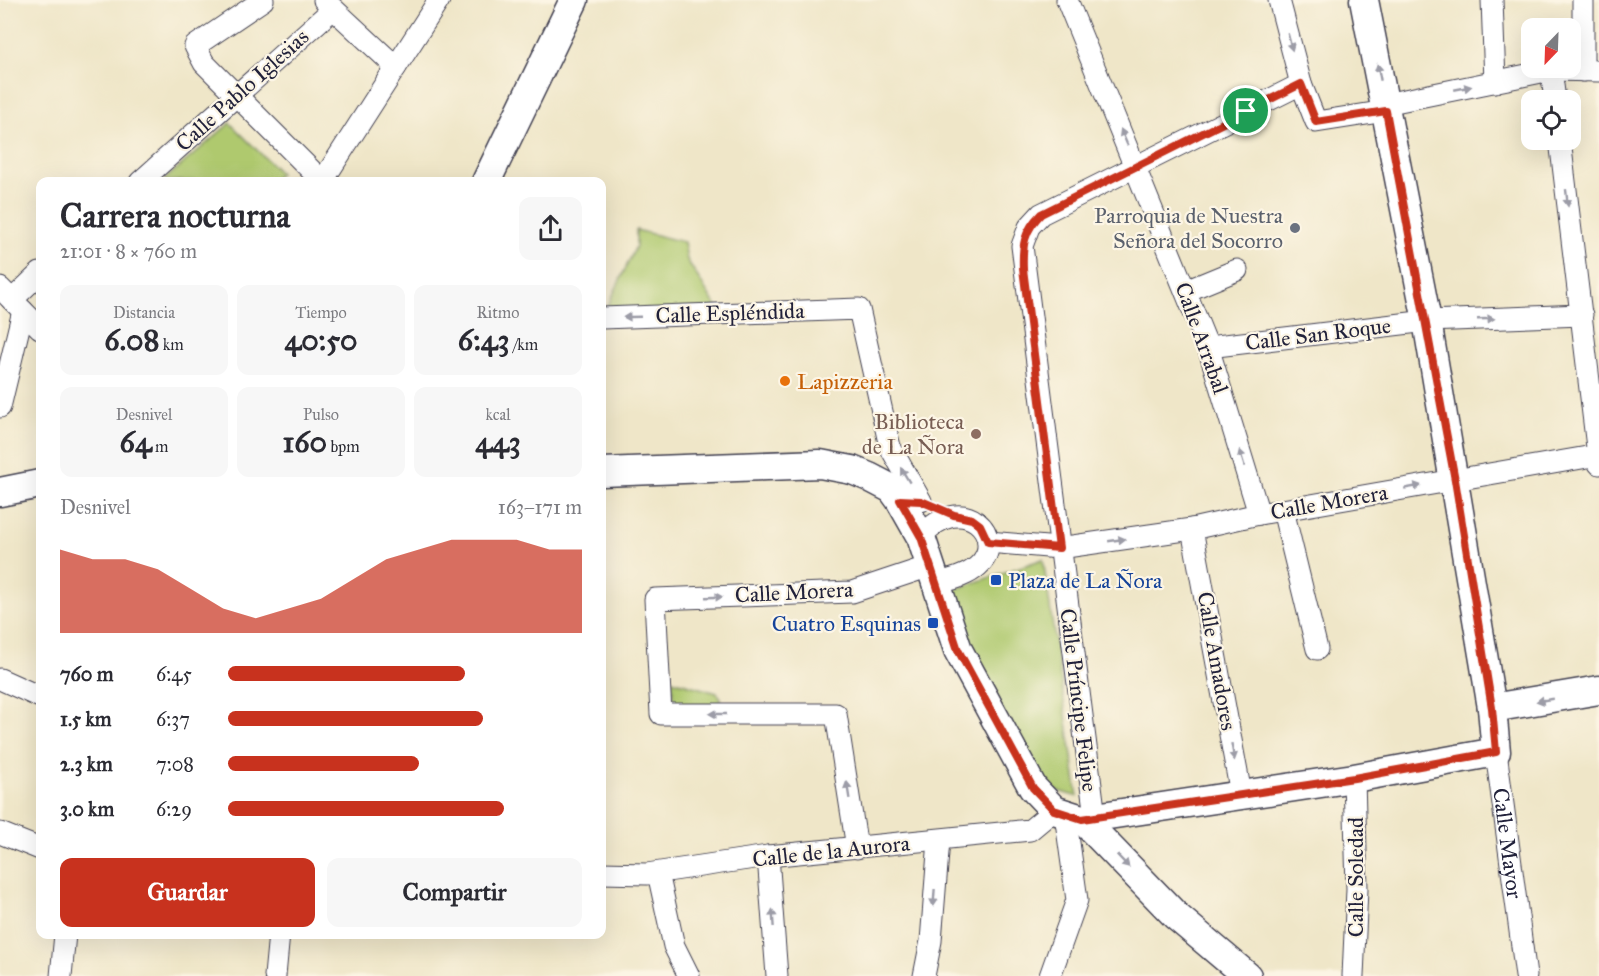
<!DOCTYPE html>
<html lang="es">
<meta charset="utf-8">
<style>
:root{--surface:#fff;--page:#f7f7f7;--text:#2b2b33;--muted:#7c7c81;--accent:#c8321e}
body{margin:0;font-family:"IM FELL Great Primer",serif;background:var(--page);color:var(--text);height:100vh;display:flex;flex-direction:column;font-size:22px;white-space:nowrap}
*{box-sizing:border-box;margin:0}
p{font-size:20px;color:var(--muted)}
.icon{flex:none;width:33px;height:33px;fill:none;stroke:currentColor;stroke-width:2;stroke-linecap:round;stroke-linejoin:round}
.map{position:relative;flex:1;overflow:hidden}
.details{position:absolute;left:36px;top:177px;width:570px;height:762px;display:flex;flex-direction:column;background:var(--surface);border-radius:12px;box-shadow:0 6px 24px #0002}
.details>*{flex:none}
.needle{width:39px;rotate:203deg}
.controls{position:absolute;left:1521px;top:18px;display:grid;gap:12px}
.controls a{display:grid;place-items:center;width:60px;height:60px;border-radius:12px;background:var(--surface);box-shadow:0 6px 24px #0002;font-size:30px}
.pin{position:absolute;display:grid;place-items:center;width:51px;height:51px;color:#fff;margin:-26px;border:3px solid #fff;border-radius:50%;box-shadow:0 2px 6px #0007}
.round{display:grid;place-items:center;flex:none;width:63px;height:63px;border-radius:12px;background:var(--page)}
.overview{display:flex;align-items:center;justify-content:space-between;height:102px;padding:0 24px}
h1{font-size:33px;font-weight:700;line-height:45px}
.figures{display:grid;grid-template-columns:repeat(3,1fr);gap:9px;height:102px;padding:6px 24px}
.figures div{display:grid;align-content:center;border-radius:12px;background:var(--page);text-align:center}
.figures b{font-size:30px;font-weight:700}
.figures small{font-size:16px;font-weight:400}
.figures p{font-size:16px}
.chart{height:168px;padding:12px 24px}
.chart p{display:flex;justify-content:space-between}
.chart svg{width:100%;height:108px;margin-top:6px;fill:var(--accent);opacity:.7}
.action{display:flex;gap:12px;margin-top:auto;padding:12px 24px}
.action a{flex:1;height:69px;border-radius:12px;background:var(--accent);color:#fff;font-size:24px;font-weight:700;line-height:69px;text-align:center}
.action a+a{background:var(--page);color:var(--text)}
ul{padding:0 24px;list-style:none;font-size:20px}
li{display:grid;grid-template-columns:96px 72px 1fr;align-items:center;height:45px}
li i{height:15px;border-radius:8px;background:var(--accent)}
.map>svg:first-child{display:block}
</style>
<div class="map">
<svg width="1599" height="976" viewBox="0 0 1599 976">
<rect width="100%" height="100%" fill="#fcf5e5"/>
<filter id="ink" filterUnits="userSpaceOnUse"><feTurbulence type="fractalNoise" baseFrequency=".0167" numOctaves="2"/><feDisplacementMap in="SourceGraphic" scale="12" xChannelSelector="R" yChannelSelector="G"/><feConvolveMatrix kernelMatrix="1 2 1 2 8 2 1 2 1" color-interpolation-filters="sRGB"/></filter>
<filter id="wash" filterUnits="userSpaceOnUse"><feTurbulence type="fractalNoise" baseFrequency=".008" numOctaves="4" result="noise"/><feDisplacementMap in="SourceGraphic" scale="24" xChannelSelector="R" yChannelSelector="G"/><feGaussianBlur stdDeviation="1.35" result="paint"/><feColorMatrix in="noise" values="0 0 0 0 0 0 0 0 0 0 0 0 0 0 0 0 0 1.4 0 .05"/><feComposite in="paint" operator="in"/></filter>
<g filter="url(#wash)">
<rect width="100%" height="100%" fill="#efe6c8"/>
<g fill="#afc96e" stroke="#687654" stroke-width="1.5">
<polygon points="230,123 280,173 272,181 163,181"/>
<polygon points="636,230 684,242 687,260 721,314 602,318 636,246"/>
<polygon points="1043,559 1078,797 1045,787 970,661 953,590"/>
<polygon points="672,680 717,693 721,698 719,706 674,705"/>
</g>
</g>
<g filter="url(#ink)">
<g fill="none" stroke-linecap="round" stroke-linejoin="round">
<defs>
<g id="street">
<polyline points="263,0 195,46 204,63 322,181"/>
<polyline points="324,0 396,67"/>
<polyline points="1067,0 1208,347 1259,514"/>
<polyline points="1279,0 1301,84 1316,122 1386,111"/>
<polyline points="1492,0 1495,82"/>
<polyline points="1551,70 1555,100"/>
<polyline points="1583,71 1583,0"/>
<polyline points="1385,104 1551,70 1599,71"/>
<polyline points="1560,140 1599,464"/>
<polyline points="140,182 333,9"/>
<polyline points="322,182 439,0"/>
<polyline points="0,288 40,328"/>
<polyline points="1186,291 1237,270"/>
<polyline points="12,300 40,273"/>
<polyline points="602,318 859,309 890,447 921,501"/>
<polyline points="1208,347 1427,321 1582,315"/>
<polyline points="0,407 23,311"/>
<polyline points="1283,510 1317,649"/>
<polyline points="1192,529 1241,794"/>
<path d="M921,537C963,487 1009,538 978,566C966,577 949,580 935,584"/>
<polyline points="988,542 1059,548 1192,529 1259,514 1599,455"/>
<polyline points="0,679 40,697"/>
<path id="s1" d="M1496,752L1526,976"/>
<polyline points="1095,817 1022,246 1029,227 1041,214 1301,84"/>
<polyline points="0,833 40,849"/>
<polyline points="857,848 836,714 661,714 655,599 852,592 930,566"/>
<polyline points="768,856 777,976"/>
<polyline points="602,873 647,874 768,856 1030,830 1054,810"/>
<polyline points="658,873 674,946 689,976"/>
<polyline points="61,976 65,934"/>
<polyline points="275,976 279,934"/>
<polyline points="924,976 931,941 939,840"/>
<polyline points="1050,976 1077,900 1065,814"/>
<polyline points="1353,976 1357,889 1354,778"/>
</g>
<g id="secondary">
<polyline points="486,182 574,0"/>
<polyline points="602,472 820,464 852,470 869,477 892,489 900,500 921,537 958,650 1033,788 1054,810 1082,819 1354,778 1496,752 1492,708 1427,321 1364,0"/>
<polyline points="0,492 40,484"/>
<polyline points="1492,708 1599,690"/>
<polyline points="1082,819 1176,916 1247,976"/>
</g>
</defs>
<use href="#street" stroke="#413f50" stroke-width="23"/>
<use href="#secondary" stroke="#413f50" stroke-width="31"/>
<use href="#street" stroke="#fff" stroke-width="21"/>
<use href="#secondary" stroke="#fff" stroke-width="28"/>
</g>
<defs><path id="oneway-solid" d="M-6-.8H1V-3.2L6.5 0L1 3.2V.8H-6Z" transform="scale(1.5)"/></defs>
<g fill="#9c9ca7">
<use href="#oneway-solid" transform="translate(1290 42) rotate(75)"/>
<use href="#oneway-solid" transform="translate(1379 72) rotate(-101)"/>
<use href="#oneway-solid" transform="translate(1463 88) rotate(-11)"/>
<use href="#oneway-solid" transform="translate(1124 137) rotate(-113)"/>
<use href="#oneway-solid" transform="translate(1567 198) rotate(83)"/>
<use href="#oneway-solid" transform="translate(632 317) rotate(178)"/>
<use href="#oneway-solid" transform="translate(1486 319) rotate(-2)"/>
<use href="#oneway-solid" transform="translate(1242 458) rotate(-107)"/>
<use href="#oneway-solid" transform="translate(905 475) rotate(-121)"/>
<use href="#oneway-solid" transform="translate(1413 487) rotate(-10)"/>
<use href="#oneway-solid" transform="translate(1117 540) rotate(-8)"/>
<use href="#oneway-solid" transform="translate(714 597) rotate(-2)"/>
<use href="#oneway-solid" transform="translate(1545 700) rotate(171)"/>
<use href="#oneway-solid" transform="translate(718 714) rotate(-180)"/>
<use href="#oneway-solid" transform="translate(1233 752) rotate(80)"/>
<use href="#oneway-solid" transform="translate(848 790) rotate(-99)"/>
<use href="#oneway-solid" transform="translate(1123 861) rotate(46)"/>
<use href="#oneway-solid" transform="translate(934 898) rotate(94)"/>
<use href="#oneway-solid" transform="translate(773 918) rotate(-94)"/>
</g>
</g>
<g fill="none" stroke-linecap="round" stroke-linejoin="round" filter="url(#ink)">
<defs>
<path id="route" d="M1301,84L1316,122L1386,111L1455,480L1492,708L1496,752L1354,778L1082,819L1054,810L1033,788L958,650L921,537L900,500L921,501L954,515L972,519L980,525L988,542L1059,548L1023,269C1022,245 1024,231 1041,214Z"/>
</defs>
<use href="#route" stroke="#fff" stroke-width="12"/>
<use href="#route" stroke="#c8321e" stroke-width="8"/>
</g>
<circle fill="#6b7280" stroke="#fcf5e5" stroke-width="2" cx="1295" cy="228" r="6"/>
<circle fill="#e8710a" stroke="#fcf5e5" stroke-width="2" cx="785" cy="381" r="6"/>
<circle fill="#8d6e63" stroke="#fcf5e5" stroke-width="2" cx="976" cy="434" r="6"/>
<g fill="#1a4fb4" stroke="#fcf5e5" stroke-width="2">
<rect x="990" y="574" width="12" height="12" rx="3"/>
<rect x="927" y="617" width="12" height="12" rx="3"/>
</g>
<g text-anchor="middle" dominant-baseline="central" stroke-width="4.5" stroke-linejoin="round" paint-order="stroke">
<g font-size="22" fill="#22223b" stroke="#fcf5e5">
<text transform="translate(242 90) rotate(-42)">Calle Pablo Iglesias</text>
<text transform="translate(730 313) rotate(-2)">Calle Espléndida</text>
<text transform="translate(1318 334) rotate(-7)">Calle San Roque</text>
<text transform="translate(1202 338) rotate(70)">Calle Arrabal</text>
<text transform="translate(1329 502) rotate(-10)">Calle Morera</text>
<text transform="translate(794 592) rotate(-3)">Calle Morera</text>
<text transform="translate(1217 661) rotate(80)">Calle Amadores</text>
<text transform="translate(1079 700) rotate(83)">Calle Príncipe Felipe</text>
<text stroke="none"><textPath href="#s1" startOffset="92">Calle Mayor</textPath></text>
<text transform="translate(831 851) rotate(-6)">Calle de la Aurora</text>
<text transform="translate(1355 877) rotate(-90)">Calle Soledad</text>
</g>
<g font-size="22" fill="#5b616d" stroke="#fcf5e5" text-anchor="end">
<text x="1283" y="215">Parroquia de Nuestra<tspan x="1283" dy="25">Señora del Socorro</tspan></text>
</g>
<g font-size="22" fill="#c56008" stroke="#fcf5e5" text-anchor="start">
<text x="797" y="381">Lapizzeria</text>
</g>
<g font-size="22" fill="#785e54" stroke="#fcf5e5" text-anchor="end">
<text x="964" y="421">Biblioteca<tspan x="964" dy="25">de La Ñora</tspan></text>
</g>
<g font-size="22" fill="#164399" stroke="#fcf5e5" text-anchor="start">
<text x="1008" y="580">Plaza de La Ñora</text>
<text x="921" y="623" text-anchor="end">Cuatro Esquinas</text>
</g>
</g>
</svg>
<div class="controls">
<a><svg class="needle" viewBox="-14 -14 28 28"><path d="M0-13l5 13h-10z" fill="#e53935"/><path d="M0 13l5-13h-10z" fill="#7c7c81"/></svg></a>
<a><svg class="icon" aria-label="locate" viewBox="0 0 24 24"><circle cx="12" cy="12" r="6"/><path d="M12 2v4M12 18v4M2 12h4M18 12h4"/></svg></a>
</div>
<div class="pin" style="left:1246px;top:111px;background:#1e9e55"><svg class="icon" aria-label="arrive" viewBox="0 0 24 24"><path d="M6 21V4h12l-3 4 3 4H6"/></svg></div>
<section class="details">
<div class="overview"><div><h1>Carrera nocturna</h1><p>21:01 · 8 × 760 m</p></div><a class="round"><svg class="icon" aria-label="share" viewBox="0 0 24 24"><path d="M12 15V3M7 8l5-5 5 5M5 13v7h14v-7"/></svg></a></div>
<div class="figures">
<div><p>Distancia</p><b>6.08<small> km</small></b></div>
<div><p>Tiempo</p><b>40:50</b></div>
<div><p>Ritmo</p><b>6:43<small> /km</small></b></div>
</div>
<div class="figures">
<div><p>Desnivel</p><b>64<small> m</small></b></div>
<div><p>Pulso</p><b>160<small> bpm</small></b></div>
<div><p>kcal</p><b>443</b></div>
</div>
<div class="chart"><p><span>Desnivel</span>163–171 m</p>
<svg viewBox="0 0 160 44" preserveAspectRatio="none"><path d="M0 44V10L10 14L20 14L30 18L40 26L50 34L60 38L70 34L80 30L90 22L100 14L110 10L120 6L130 6L140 6L150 10L160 10V44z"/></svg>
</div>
<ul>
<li><b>760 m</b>6:45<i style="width:67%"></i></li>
<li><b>1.5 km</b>6:37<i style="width:72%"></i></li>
<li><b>2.3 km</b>7:08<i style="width:54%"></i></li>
<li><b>3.0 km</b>6:29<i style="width:78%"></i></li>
</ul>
<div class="action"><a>Guardar</a><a>Compartir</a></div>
</section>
</div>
